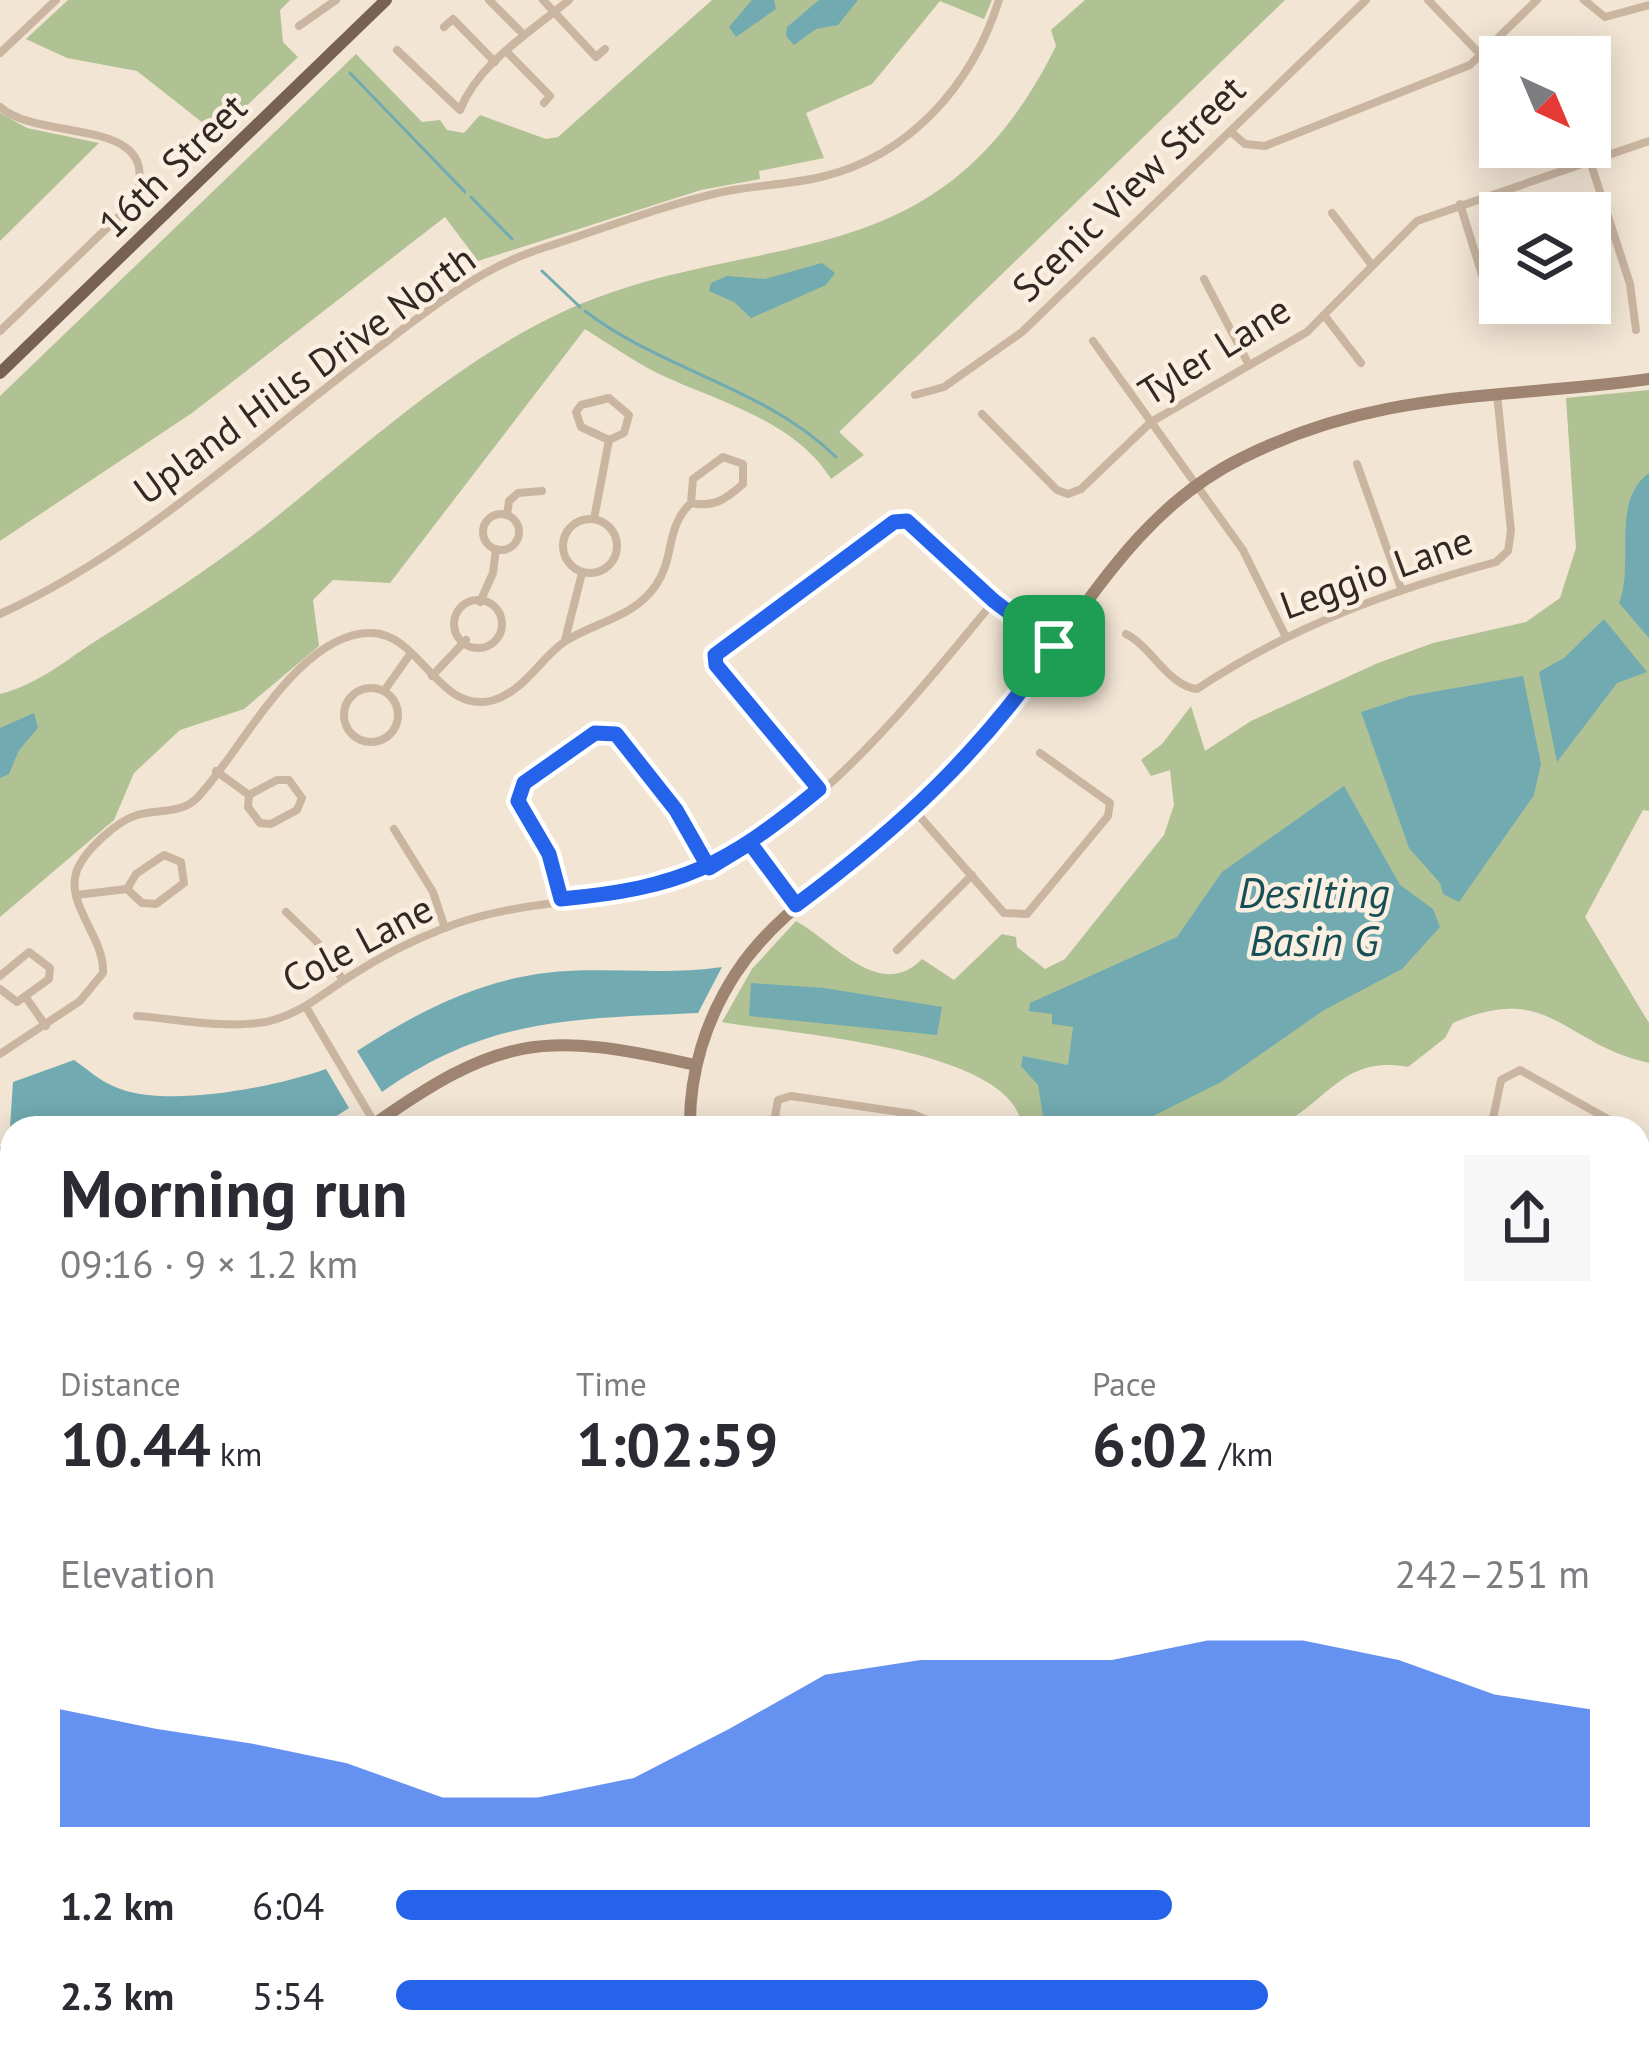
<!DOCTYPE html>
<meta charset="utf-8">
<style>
:root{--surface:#fff;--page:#f7f7f7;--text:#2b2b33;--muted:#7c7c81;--accent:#2563eb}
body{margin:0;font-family:"PT Sans",sans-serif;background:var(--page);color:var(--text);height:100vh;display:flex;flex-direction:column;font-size:45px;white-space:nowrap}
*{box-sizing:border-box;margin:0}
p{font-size:39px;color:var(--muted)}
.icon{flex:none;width:66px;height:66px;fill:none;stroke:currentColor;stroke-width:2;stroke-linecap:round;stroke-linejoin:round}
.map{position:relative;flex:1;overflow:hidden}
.sheet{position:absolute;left:0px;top:1116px;width:1650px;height:951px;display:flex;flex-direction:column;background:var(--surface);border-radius:36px 36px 0 0;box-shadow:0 6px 30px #0003}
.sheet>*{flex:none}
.needle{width:78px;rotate:136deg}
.buttons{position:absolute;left:1479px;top:36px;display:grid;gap:24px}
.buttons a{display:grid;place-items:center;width:132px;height:132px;border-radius:0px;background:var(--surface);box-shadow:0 6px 30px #0003;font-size:60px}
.pin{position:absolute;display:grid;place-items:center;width:102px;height:102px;color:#fff;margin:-51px;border-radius:24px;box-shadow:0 6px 18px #0006}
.round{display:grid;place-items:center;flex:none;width:126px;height:126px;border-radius:0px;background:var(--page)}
.summary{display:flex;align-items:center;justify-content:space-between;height:204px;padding:0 60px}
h1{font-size:66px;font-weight:700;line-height:90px}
.metrics{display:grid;grid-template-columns:repeat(3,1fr);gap:18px;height:204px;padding:12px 60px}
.metrics div{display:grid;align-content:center}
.metrics b{font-size:60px;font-weight:700}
.metrics small{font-size:33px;font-weight:400}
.metrics p{font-size:33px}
.chart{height:336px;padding:24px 60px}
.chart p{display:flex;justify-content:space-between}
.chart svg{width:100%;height:216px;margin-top:12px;fill:var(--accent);opacity:.7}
ul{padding:0 60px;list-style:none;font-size:39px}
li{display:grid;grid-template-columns:192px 144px 1fr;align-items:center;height:90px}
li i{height:30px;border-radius:15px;background:var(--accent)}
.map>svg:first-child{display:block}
</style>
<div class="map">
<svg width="1649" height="2065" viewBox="0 0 1649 2065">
<rect width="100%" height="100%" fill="#f2e5d4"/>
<g fill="#b0c194">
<polygon points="68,0 290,0 280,10 283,42 298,57 217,134 137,71 67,58 26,39"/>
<polygon points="712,0 992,0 984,19 940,1 872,84 806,113 824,158 759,171 760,179 701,190 478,261 445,217 192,413 0,541 0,396 356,54 422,122 440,120 447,130 464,133 480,115 546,139 558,137"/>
<path d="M1085,0H1285L839,432L864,455L831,479C795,420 716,401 657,373C632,360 609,344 585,329L390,583L333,580L313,600L319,646L244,709L180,730L134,773L114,820L0,917V694C40,684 68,658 102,637C161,601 221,561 275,518C359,450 442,375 538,324C740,217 931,300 1056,46L1051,30Z"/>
<polygon points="0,113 27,128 99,143 0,241"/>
<path d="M1649,390V811L1643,810L1585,917L1649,1023V1063C1563,1044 1550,981 1453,1023L1445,1038L1408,1067C1341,1055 1329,1103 1275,1128H1022C1016,1047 786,1034 722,1022L752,969L796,921C834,942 880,1002 922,959L954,980L1002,934L1016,937L1017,947L1045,969L1065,959L1164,835L1174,805L1170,770L1151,776L1141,760L1162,744L1191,706L1205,751L1251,721L1378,663L1433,643L1526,622L1560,598L1576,548L1566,398Z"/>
</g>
<g fill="#71abb1">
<polygon points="752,0 774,0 776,9 736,37 729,27"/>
<polygon points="819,0 858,0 838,25 816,29 794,45 786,36 787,27"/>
<polygon points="822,263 835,273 826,285 751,318 734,302 709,291 711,283 727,276 765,279"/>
<path d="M1649,473V638L1619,603C1635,564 1610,501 1649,473Z"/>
<polygon points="1604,619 1647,672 1617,683 1557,762 1539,672 1564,658"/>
<polygon points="1523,676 1541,764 1534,795 1459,902 1443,894 1440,883 1409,848 1361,712 1410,696"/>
<polygon points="34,713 38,728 19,750 9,774 0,778 0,728"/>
<polygon points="1344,786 1400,885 1433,909 1440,927 1402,969 1324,1010 1221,1082 1129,1128 1045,1128 1038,1085 1021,1066 1023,1056 1068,1065 1073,1027 1052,1024 1052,1014 1029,1011 1030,1003 1177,937 1222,872"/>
<path d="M722,967L698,1013C573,1019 488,1017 382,1092L357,1051C416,1013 474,982 545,973C604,966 663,976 722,967Z"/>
<polygon points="751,983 824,988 942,1007 937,1035 749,1016"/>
<path d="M74,1060C87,1069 99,1080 113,1086C163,1110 275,1087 326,1069L349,1108L318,1128L10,1127L13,1082Z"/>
</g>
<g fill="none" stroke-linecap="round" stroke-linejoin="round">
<g stroke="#71abb1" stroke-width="3">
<polyline points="350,73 465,192"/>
<polyline points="471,197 512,239"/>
<polyline points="542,271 580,307"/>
<path d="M585,311C663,371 765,387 836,457"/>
<polyline points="0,1510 12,1515"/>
</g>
<g stroke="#cab5a0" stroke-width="8">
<polyline points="489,0 524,35"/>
<polyline points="543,0 596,57 605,49"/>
<polyline points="1428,0 1481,55"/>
<polyline points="1584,0 1605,17 1649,5"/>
<polyline points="299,26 336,0"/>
<polyline points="444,27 453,19 495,62"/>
<path d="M397,50L460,110C479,62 531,32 569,0"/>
<polyline points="506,51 550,96 544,103"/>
<polyline points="0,53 56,0"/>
<path d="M0,107C42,144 170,113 133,203L0,331"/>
<polyline points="1231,132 1245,144 1265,146 1470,65 1537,0"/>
<polyline points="1590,161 1630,284 1636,330"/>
<polyline points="1460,204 1492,307"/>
<polyline points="1332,213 1371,264"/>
<polyline points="1204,279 1249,365"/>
<polyline points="1324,315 1361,363"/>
<polyline points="1093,341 1243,550 1285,635"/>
<polyline points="915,395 944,387 1022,332 1366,0"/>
<polyline points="982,414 1057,490 1068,494 1081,489 1151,422 1307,332 1417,221 1649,141"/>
<polyline points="1357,464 1401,588"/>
<circle cx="501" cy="532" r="18"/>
<polyline points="507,515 509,501 518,493 542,491"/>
<circle cx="590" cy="546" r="27"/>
<polyline points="594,519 609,440 624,433 629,415 609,398 581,405 576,412 581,427 609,440"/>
<circle cx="478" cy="624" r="24"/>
<polyline points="480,602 493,573 496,549"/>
<path d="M0,614C141,550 255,439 378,348C427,311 480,268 540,249C600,230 660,206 722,192C754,185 788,185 821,177C910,156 972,85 999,0"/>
<path d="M1126,634C1152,647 1168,686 1197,689C1290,627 1389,591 1496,562L1508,551L1511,531L1497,394"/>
<polyline points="565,640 582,573"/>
<polyline points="432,676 466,640"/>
<circle cx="371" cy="715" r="27"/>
<polyline points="384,691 411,653"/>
<polyline points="216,771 249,795 248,807 260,823 271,824 297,810 302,798 289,780 277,780 249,795"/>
<polyline points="819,789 716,665 715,655 894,522 907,521 994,601 1054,646"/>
<polyline points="915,811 1004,913 1027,914 1108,816 1110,803 1040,753"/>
<polyline points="394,829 433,892 445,928"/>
<polyline points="750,844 796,905"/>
<polyline points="76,895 127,889 142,903 156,904 184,883 181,862 164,855 136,874 127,889"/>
<polyline points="561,899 549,854 518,792 595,733 616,734 676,810 709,868"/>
<polyline points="286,912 317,942 343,980"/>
<polyline points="897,950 972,875"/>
<polyline points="0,976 29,952 50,968 49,979 17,1002 0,989"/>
<polyline points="27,999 46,1026"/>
<polyline points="306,1007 377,1127"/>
<path d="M137,1016C178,1019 223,1029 265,1022C300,1015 323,993 352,975C380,957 411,941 442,929C515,899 592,905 666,884C798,848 911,701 994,601"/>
<path d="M0,1054L80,1001L103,973C105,937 64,904 77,870C85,850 117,821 137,815C156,809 182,814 197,798C240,754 298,631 372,633C421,634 439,716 494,700C525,690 540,659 564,642C594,622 634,618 656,585C675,558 665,527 691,503C714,508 726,499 743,484V464L723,457L693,479L691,503"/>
<polyline points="773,1128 778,1100 791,1096 913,1114 944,1128"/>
<polyline points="1491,1128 1501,1080 1520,1070 1624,1128"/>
<polyline points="0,1257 12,1263"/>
<polyline points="0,1402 12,1404"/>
<polyline points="0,1612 12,1617"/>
<polyline points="0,1765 7,1759"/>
<polyline points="0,1938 12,1926"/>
<polyline points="0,1997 12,2009"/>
<polyline points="243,2055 253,2065"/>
<polyline points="428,2055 438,2065"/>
<polyline points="46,2065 56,2055"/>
<polyline points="507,2065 522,2065"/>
</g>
<g stroke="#9e8471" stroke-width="12">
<path d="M369,1128C498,1036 541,1030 695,1065"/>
<path d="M690,1128C689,1073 706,1019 736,973C782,903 858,866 917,809C952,776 985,740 1015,701C1084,612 1136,510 1242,458C1382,388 1500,400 1649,379"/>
<polyline points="0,1153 12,1163"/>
<polyline points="1638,1375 1649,1356"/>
<polyline points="1638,1411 1649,1394"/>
<polyline points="963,2065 973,2055"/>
</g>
<polyline stroke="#776153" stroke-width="12" points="0,373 386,0"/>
<g stroke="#55443a" stroke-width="15">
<polyline points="1638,1921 1649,1910"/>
<polyline points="1638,1995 1649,1984"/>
<polyline points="1490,2065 1500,2055"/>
<polyline points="1565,2065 1575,2055"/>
</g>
</g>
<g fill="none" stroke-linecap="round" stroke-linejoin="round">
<defs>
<path id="route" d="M1054,646L994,601L907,521L894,522L715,655L716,665L819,789C726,866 681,888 561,899L549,854L518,801L524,783L595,733L616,734L676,810L709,868L750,843L796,905C901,827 979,754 1054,646"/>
</defs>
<use href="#route" stroke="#fff" stroke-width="24"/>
<use href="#route" stroke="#2563eb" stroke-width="15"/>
</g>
<g text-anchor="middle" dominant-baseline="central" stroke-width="9" stroke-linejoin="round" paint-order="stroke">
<g font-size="39" fill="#332924" stroke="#faefe0">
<text transform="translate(172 165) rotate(-44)">16th Street</text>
<text transform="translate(1128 188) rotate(-44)">Scenic View Street</text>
<text transform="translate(1214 350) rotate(-32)">Tyler Lane</text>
<text transform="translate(304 374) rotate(-36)">Upland Hills Drive North</text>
<text transform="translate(1376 572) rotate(-20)">Leggio Lane</text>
<text transform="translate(357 943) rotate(-28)">Cole Lane</text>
</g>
<g font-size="42" font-style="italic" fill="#174f57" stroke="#faefe0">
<text x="1314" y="892">Desilting<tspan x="1314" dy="48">Basin G</tspan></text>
</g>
</g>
</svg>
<div class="buttons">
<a><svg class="needle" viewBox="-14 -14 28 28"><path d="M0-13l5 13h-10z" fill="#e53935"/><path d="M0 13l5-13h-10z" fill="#7c7c81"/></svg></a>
<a><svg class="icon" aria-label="layers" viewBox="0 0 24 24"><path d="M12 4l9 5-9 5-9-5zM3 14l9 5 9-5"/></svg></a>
</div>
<div class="pin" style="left:1054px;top:646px;background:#1e9e55"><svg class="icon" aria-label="arrive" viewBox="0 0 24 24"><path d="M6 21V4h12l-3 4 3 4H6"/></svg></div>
<section class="sheet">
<div class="summary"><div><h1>Morning run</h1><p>09:16 · 9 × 1.2 km</p></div><a class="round"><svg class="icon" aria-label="share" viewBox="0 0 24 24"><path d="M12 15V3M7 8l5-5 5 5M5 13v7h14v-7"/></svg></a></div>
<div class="metrics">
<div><p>Distance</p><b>10.44<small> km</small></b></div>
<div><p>Time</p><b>1:02:59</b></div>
<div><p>Pace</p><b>6:02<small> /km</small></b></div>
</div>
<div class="chart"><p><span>Elevation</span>242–251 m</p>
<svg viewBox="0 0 160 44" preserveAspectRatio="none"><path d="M0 44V20L10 24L20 27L30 31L40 38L50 38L60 34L70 24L80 13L90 10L100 10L110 10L120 6L130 6L140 10L150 17L160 20V44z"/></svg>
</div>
<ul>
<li><b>1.2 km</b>6:04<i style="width:65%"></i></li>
<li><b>2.3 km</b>5:54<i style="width:73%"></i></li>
</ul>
</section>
</div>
